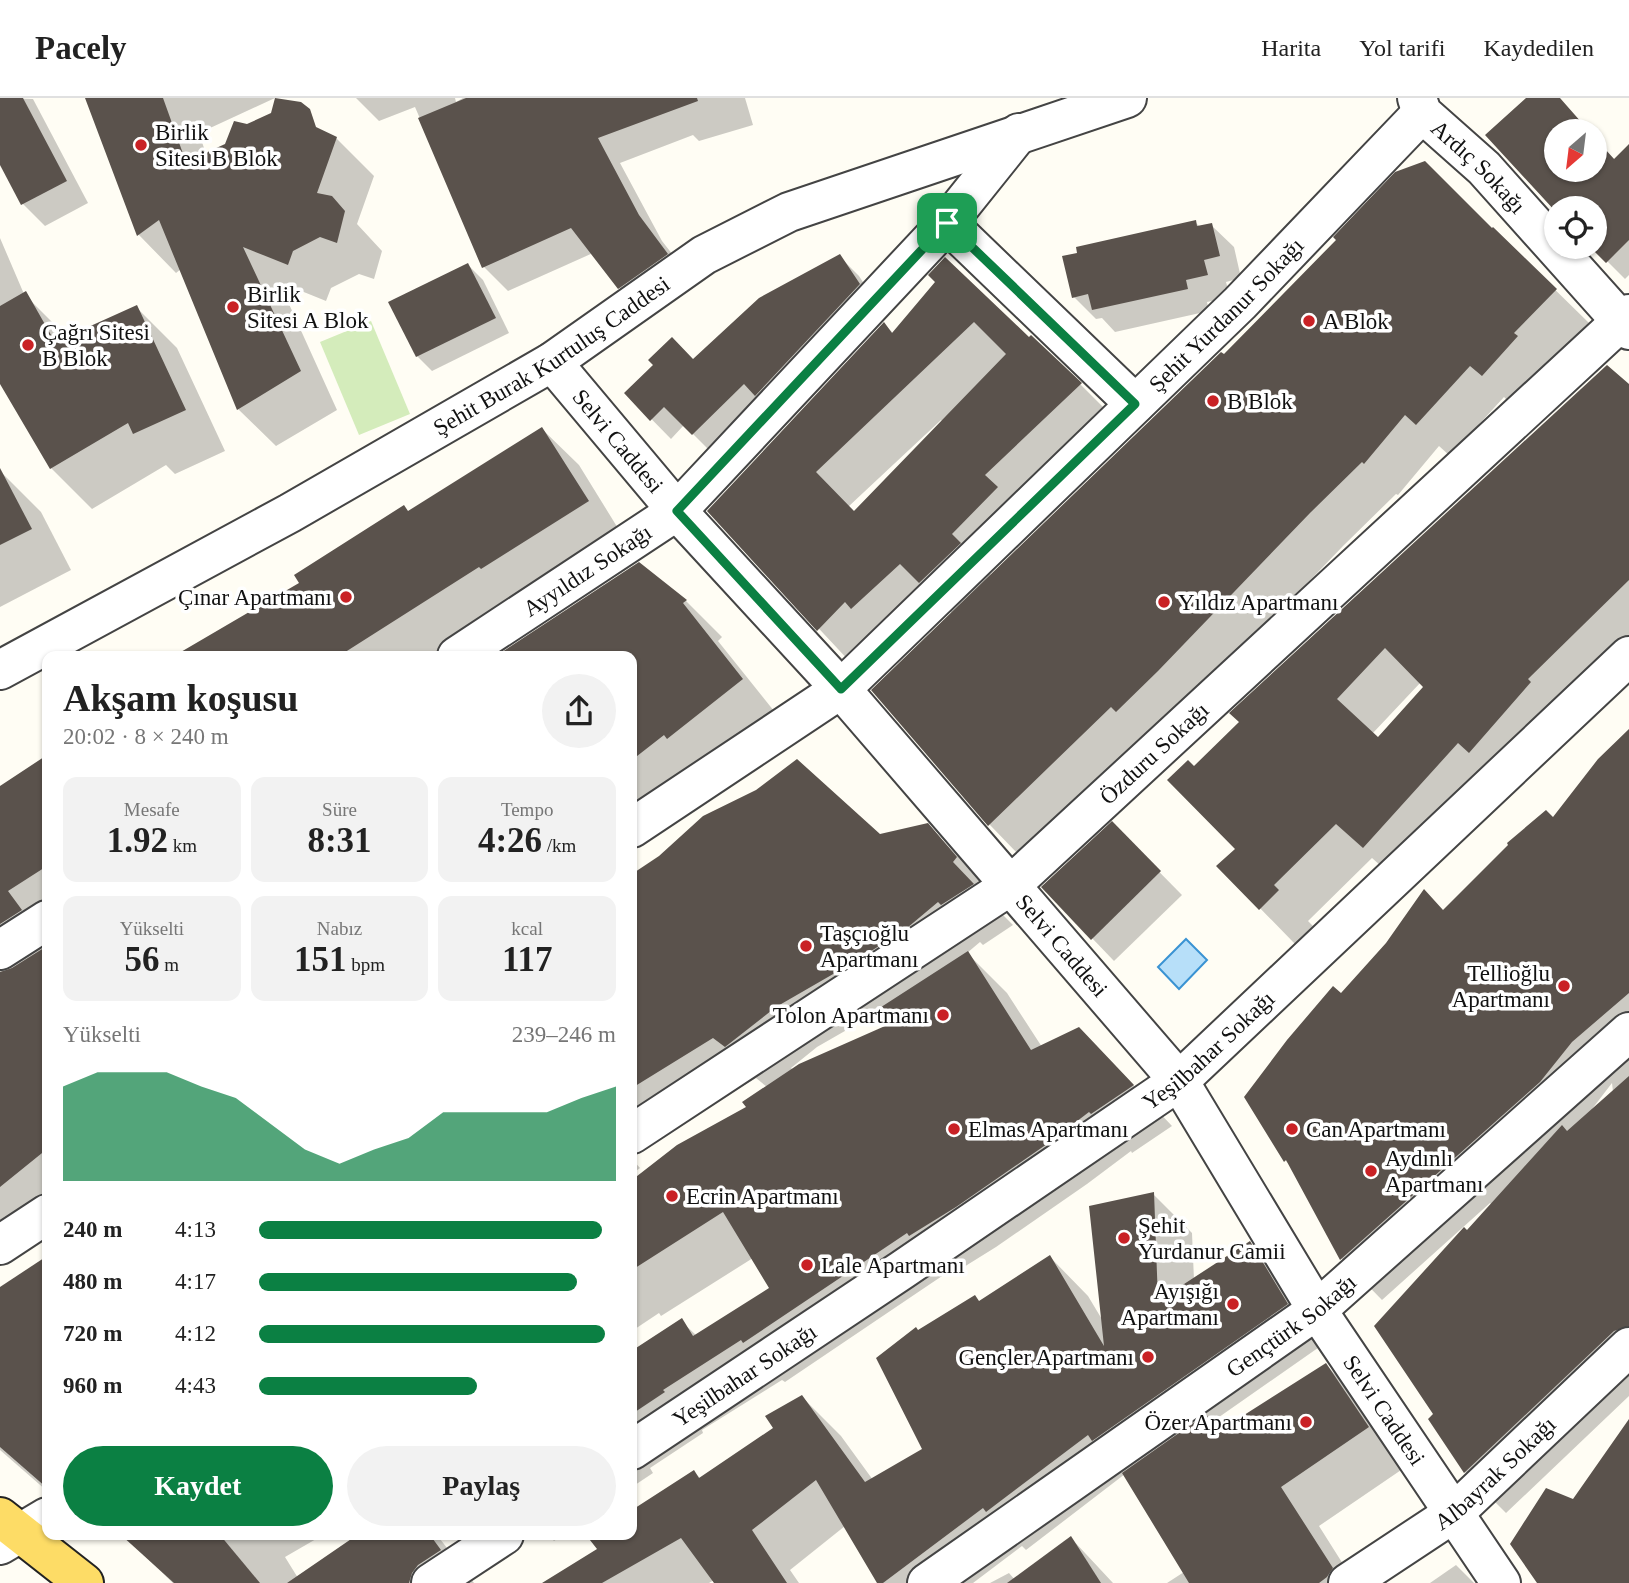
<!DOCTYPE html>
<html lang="tr">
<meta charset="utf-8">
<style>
:root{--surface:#fff;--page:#f2f2f2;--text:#222;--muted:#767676;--line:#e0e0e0;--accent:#0b8043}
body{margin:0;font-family:"Times New Roman",serif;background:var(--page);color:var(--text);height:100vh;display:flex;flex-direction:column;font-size:26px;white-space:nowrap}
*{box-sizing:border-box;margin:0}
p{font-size:23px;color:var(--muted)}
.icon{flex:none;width:38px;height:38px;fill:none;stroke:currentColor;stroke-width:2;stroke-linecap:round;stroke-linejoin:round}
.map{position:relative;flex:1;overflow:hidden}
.drawer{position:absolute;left:42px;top:553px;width:595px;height:889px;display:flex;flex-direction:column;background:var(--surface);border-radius:14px;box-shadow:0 2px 5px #0004}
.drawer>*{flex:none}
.needle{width:46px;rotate:208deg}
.tools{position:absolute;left:1544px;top:21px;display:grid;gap:14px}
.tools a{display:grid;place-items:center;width:63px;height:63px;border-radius:50%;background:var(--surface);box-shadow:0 2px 5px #0004;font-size:35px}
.pin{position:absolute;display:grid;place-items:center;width:60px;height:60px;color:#fff;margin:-30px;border-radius:14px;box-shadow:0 4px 10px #0006}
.round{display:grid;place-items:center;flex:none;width:74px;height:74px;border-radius:37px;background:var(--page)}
.head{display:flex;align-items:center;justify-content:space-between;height:119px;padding:0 21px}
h1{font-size:38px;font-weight:700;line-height:52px}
.metrics{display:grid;grid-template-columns:repeat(3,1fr);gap:10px;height:119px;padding:7px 21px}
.metrics div{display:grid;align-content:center;border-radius:14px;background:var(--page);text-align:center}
.metrics b{font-size:35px;font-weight:700}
.metrics small{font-size:19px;font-weight:400}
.metrics p{font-size:19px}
.chart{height:196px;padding:14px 21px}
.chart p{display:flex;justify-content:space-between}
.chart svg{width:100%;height:126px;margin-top:7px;fill:var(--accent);opacity:.7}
.action{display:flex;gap:14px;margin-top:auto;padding:14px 21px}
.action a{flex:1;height:80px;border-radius:42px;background:var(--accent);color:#fff;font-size:28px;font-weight:700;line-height:80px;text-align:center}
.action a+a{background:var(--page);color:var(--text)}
ul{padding:0 21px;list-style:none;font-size:23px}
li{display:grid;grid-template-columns:112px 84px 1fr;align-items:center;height:52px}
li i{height:18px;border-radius:9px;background:var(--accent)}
header{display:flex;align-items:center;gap:42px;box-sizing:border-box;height:98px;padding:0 35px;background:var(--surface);border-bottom:2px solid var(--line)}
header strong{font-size:33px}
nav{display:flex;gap:38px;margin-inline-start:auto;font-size:24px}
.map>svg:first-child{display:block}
</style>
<header>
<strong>Pacely</strong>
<nav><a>Harita</a><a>Yol tarifi</a><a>Kaydedilen</a></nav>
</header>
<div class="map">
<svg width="1629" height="1485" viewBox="0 0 1629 1485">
<rect width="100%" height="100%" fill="#fffdf4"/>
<polygon fill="#d4ecbb" points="371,223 410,316 359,337 320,244"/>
<polygon fill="#b7dff9" stroke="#3a93d3" stroke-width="2" points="1186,841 1207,862 1179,891 1158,869"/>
<g fill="#0003" fill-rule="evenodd">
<polygon points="0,0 33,1 88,105 45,128 23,106 0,63"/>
<polygon points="87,0 275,0 195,37 202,44 206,56 336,40 374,78 357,126 382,153 374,181 359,176 331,190 326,203 279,184 337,312 276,348 238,311 181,171 176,175 139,137"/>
<polygon points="356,0 455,0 456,4 463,0 745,0 753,27 699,43 693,37 620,65 662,143 691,180 643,214 619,190 593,155 508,193 484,169 415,9 379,23"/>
<polygon points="1530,0 1559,0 1589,33 1556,33 1556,72 1594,72 1594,39 1615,62 1629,49 1629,177 1625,181 1593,149 1594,110 1557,110 1488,37"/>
<polygon points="1195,124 1200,129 1211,127 1234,149 1241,180 1226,184 1230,199 1207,204 1209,213 1115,234 1102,220 1096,221 1074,199"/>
<path d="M1493,131L1589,225L1546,269L1515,310L1504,299L1450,358L1439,348L1398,397L1396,396L1343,448L1191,606L1022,760L990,727L873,592L953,516L936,499L852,566L709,413L884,226L894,236L937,184L1029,241L1080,286L1114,320L985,471L992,478L1224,259ZM941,322L943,324L854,415L848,409Z"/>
<polygon points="0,140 24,196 68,240 136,209 177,250 225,353 175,376 166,367 92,411 51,370 0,282"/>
<polygon points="840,159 859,178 878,207 712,355 684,327 671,341 626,295 694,263"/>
<polygon points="468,167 483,182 509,235 432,273 417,258"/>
<path d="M1629,288V551L1399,784L1372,760L1308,823L1313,828L1295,846L1219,768L1237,751L1194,670ZM1421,584L1426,589L1379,641L1372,636Z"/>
<polygon points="542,331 579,367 624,440 517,504 432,558 192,558 188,552 302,486 409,414"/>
<polygon points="0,373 41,414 71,472 0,509"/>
<polygon points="639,467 686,503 722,539 718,543 778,618 632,726 632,558 500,558"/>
<path d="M1629,633V1298L1506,1415L1465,1374L1430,1321L1436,1317L1467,1134L1492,1107L1490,1105L1382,1202L1342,1161L1292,1069L1286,1063L1246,999L1341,898L1554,721ZM1612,985L1613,994L1593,1012L1592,1011Z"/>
<polygon points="47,660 47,1116 0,1132 0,690"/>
<polygon points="1112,726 1182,797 1114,863 1044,790"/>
<path d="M927,727L968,768L997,801L992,806L1013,827L983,847L980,844L967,855L1007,895L1042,949L1119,972L1172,1028L1132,1055L1131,1053L1087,1086L996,1149L951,1177L948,1174L785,1284L782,1282L702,1332L703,1335L650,1370L653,1375L632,1389V1254L681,1223L697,1238L772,1190L753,1160L661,1218L659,1215L632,1233V1084L677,1049L749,1009L767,989L756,980L632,1055V777L661,759L880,738ZM878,914L888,929L793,972L791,970L817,949Z"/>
<polygon points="632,1061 640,1070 632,1076"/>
<polygon points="1153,1096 1192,1135 1194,1182 1250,1145 1288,1184 1325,1245 1212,1324 1222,1334 1326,1267 1365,1306 1407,1368 1319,1428 1355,1485 1167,1485 1184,1474 1125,1376 1026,1452 1022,1448 973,1485 879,1485 845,1428 790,1472 799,1485 716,1485 714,1482 709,1485 545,1485 599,1452 589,1438 632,1437 632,1410 635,1413 694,1374 701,1381 776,1330 802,1299 841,1338 873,1382 924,1351 918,1234 980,1205 1050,1159 1088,1198 1103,1223"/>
<polygon points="47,1160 47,1393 0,1352 0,1192"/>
<polygon points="123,1437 323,1437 285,1459 298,1480 360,1437 437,1437 474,1485 173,1485"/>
<polygon points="548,1437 563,1437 554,1443"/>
<polygon points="1071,1440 1113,1485 990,1485 1009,1475 1015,1482"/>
<polygon points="1456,1467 1474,1485 1430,1485"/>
</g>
<g fill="#5a524c" fill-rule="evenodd">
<polygon points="0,0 23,0 67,83 21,107 0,67"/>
<polygon points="85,0 163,0 186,64 225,46 234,23 247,26 271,15 275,0 301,4 310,11 316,29 337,39 317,95 332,98 345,113 337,145 320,139 293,153 288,167 243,149 301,273 237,312 159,122 137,138"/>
<polygon points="466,0 697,0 698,3 598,40 639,117 668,156 618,191 571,130 482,170 418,20"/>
<polygon points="1526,0 1560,0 1589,33 1556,33 1556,72 1594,72 1594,39 1614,61 1629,46 1629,142 1606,165 1590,149 1594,149 1594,110 1556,110 1556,114 1485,37"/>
<polygon points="1425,63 1492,130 1493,129 1557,191 1514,235 1518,238 1482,278 1470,268 1416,327 1405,317 1364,366 1362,364 1310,415 1158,573 1116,614 1111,609 988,728 871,592 1221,254 1224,256 1336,142 1333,139 1395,74"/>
<polygon points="1196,122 1197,128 1212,125 1220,158 1204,162 1208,177 1186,182 1188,191 1092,212 1088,196 1072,200 1062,158 1077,155 1076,149"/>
<polygon points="840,156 860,186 755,298 744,286 692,337 664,309 650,323 624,295 653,267 648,262 672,239 693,261 759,200"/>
<path d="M945,159L1029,239L1031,237L1082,285L985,377L998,389L952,436L961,445L919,485L900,466L851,511L845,504L817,533L707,413L884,224L892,235L935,184L928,177ZM974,224L1006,256L854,413L816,374Z"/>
<polygon points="468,165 496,220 416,259 388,204"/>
<polygon points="26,193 55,244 137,207 186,312 133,336 128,325 50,371 0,286 0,208"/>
<path d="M1607,267L1629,286V482L1528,581L1531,584L1469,655L1458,645L1363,750L1336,726L1274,787L1279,792L1259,812L1216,768L1235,751L1167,682L1188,662L1194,668L1239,624L1229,615ZM1385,550L1423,589L1378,639L1337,601Z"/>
<polygon points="542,329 589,403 481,471 479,469 339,558 174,558 299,485 294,477 404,407 408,413"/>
<polygon points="0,370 32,431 0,447"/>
<polygon points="639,464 687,502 683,505 743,581 667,641 664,637 632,662 632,558 496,558"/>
<polygon points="1629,631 1629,895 1572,944 1540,984 1340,1162 1286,1062 1284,1064 1244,999 1287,942 1333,888 1341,895 1386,845 1424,791 1443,812 1508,747 1507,745 1546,712 1553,719 1598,661"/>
<polygon points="47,657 47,768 8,793 22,812 0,826 0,688"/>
<polygon points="797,661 880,736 928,725 957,759 953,764 974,786 941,807 938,804 907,830 854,864 776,909 725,949 713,940 632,990 632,776 659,758 703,718 756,692"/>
<polygon points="1112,723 1161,773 1091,842 1041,789"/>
<polygon points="47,848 47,1051 0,1089 0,874 12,870"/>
<polygon points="968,853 1031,952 1079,929 1134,987 1091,1016 1089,1014 1047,1046 956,1109 909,1138 907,1135 743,1245 741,1242 663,1292 665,1294 632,1316 632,1244 636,1250 682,1220 693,1238 769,1190 723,1114 632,1172 632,1082 677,1047 746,1009 742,1004 799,966 885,928 875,913"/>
<polygon points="1629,978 1629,1228 1614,1233 1464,1375 1428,1321 1433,1316 1374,1228 1464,1129 1467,1132 1562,1027 1567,1033"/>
<polygon points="1154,1094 1158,1203 1250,1143 1288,1206 1092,1343 1088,1337 986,1414 983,1410 883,1485 877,1485 816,1382 752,1432 787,1485 714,1485 681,1440 602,1485 542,1485 597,1451 586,1437 632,1437 632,1412 694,1372 699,1380 773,1330 765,1318 802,1297 865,1384 922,1351 876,1260 916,1229 918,1232 975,1197 979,1203 1050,1157 1104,1248 1089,1108"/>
<polygon points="47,1158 47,1390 0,1349 0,1189"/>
<polygon points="1326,1265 1369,1329 1281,1389 1333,1470 1327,1479 1319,1485 1189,1485 1122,1375 1206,1316 1219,1333"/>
<polygon points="1629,1321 1629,1485 1537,1485 1510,1446 1546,1390 1573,1401"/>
<polygon points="121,1437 220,1437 260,1485 174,1485"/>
<polygon points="357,1437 430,1437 441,1452 418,1467 412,1475 409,1485 287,1485"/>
<polygon points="1071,1438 1101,1485 1007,1485"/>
</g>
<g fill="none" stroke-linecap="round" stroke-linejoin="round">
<defs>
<g id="minor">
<path id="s1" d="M1417,0L1422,15L1484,70L1629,232"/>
<polyline points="947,125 1135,306"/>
<path id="s2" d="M552,264L677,413L841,591L1179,983L1317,1212L1501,1485"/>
<path id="s3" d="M457,558L677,413L947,125L1019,35"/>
<path id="s4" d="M0,572L290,415L552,264L704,157L789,114L1127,0"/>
<path id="s5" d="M632,730L841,591L1240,205L1422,15"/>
<polyline points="0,852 47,822"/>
<path id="s6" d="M632,1036L1010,788L1629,216"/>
<polyline points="0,1147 47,1116"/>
<path id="s7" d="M632,1352L902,1172L1179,983L1629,558"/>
<polyline points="0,1447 47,1419"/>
<polyline points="431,1485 504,1437"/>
<path id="s8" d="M927,1485L1317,1212L1629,934"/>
<path id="s9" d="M1348,1485L1454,1415L1629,1249"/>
</g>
<polyline id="major" points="0,1419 84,1485"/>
</defs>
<use href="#minor" stroke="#444" stroke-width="42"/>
<use href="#major" stroke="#222" stroke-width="42"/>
<use href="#minor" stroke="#fff" stroke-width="38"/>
<use href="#major" stroke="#fddc66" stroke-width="38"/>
</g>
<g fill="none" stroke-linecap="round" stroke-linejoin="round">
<defs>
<polygon id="route" points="947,125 1135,306 841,591 677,413"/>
</defs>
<use href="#route" stroke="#fff" stroke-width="14"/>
<use href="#route" stroke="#0b8043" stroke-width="9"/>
</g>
<g fill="#c92125" stroke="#fff" stroke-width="2.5">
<circle cx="141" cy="47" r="7"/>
<circle cx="233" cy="209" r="7"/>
<circle cx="1309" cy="223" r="7"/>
<circle cx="28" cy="247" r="7"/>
<circle cx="1213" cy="303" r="7"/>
<circle cx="346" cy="499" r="7"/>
<circle cx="1164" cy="504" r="7"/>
<circle cx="806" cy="848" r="7"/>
<circle cx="1564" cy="888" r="7"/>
<circle cx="943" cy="917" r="7"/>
<circle cx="954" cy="1031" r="7"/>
<circle cx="1292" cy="1031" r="7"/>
<circle cx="1371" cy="1073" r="7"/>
<circle cx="672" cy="1098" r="7"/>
<circle cx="1124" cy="1140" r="7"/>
<circle cx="807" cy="1167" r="7"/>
<circle cx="1233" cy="1206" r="7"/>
<circle cx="1148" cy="1259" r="7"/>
<circle cx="1306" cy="1324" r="7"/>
</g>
<g text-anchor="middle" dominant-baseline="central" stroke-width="7" stroke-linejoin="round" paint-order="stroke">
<g font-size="23" fill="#111" stroke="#fff" text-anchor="start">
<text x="155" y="34">Birlik<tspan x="155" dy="26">Sitesi B Blok</tspan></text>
<text x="247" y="196">Birlik<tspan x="247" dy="26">Sitesi A Blok</tspan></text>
<text x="1323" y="223">A Blok</text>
<text x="42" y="234">Çağrı Sitesi<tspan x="42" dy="26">B Blok</tspan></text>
<text x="1227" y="303">B Blok</text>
<text x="332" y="499" text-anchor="end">Çınar Apartmanı</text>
<text x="1178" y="504">Yıldız Apartmanı</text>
<text x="820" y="835">Taşçıoğlu<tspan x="820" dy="26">Apartmanı</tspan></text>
<text x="1550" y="875" text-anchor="end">Tellioğlu<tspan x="1550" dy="26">Apartmanı</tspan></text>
<text x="929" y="917" text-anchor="end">Tolon Apartmanı</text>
<text x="968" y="1031">Elmas Apartmanı</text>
<text x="1306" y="1031">Can Apartmanı</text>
<text x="1385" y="1060">Aydınlı<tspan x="1385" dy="26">Apartmanı</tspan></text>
<text x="686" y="1098">Ecrin Apartmanı</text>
<text x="1138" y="1127">Şehit<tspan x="1138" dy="26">Yurdanur Camii</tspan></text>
<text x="821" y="1167">Lale Apartmanı</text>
<text x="1219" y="1193" text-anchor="end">Ayışığı<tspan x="1219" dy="26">Apartmanı</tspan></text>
<text x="1134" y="1259" text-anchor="end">Gençler Apartmanı</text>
<text x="1292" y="1324" text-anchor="end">Özer Apartmanı</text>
</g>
<g font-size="23" fill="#111" stroke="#fff">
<text stroke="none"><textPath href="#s1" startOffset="94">Ardıç Sokağı</textPath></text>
<text stroke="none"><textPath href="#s5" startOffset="788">Şehit Yurdanur Sokağı</textPath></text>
<text stroke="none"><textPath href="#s4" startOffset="635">Şehit Burak Kurtuluş Caddesi</textPath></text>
<text stroke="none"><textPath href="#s2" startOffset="103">Selvi Caddesi</textPath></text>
<text stroke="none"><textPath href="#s3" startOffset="156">Ayyıldız Sokağı</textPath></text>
<text stroke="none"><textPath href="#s6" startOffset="648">Özduru Sokağı</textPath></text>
<text stroke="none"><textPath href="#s2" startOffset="775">Selvi Caddesi</textPath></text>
<text stroke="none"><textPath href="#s7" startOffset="702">Yeşilbahar Sokağı</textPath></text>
<text stroke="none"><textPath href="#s8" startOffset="446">Gençtürk Sokağı</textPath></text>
<text stroke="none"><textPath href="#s7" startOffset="135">Yeşilbahar Sokağı</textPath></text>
<text stroke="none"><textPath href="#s2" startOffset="1342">Selvi Caddesi</textPath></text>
<text stroke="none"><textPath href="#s9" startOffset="184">Albayrak Sokağı</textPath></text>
</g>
</g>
</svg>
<div class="tools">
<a><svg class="needle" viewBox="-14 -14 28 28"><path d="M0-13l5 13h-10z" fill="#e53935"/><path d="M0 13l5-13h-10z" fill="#767676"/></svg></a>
<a><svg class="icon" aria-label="locate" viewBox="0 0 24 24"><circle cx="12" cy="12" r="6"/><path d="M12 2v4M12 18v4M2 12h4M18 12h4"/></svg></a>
</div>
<div class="pin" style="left:947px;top:125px;background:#1e9e55"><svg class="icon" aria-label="arrive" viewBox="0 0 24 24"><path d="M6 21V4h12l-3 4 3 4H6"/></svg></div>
<section class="drawer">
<div class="head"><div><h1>Akşam koşusu</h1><p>20:02 · 8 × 240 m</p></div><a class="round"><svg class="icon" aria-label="share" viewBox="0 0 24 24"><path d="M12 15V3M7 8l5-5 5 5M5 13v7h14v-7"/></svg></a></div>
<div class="metrics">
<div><p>Mesafe</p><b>1.92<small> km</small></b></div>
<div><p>Süre</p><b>8:31</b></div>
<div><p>Tempo</p><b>4:26<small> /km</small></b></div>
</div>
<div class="metrics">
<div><p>Yükselti</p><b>56<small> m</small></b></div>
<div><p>Nabız</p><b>151<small> bpm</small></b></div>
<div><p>kcal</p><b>117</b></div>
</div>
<div class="chart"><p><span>Yükselti</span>239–246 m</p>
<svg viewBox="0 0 160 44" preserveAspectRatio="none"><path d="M0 44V11L10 6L20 6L30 6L40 11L50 15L60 24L70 33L80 38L90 33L100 29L110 20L120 20L130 20L140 20L150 15L160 11V44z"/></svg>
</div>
<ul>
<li><b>240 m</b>4:13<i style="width:96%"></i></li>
<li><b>480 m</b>4:17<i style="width:89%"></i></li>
<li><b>720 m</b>4:12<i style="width:97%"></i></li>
<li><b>960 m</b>4:43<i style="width:61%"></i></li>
</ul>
<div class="action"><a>Kaydet</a><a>Paylaş</a></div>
</section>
</div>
